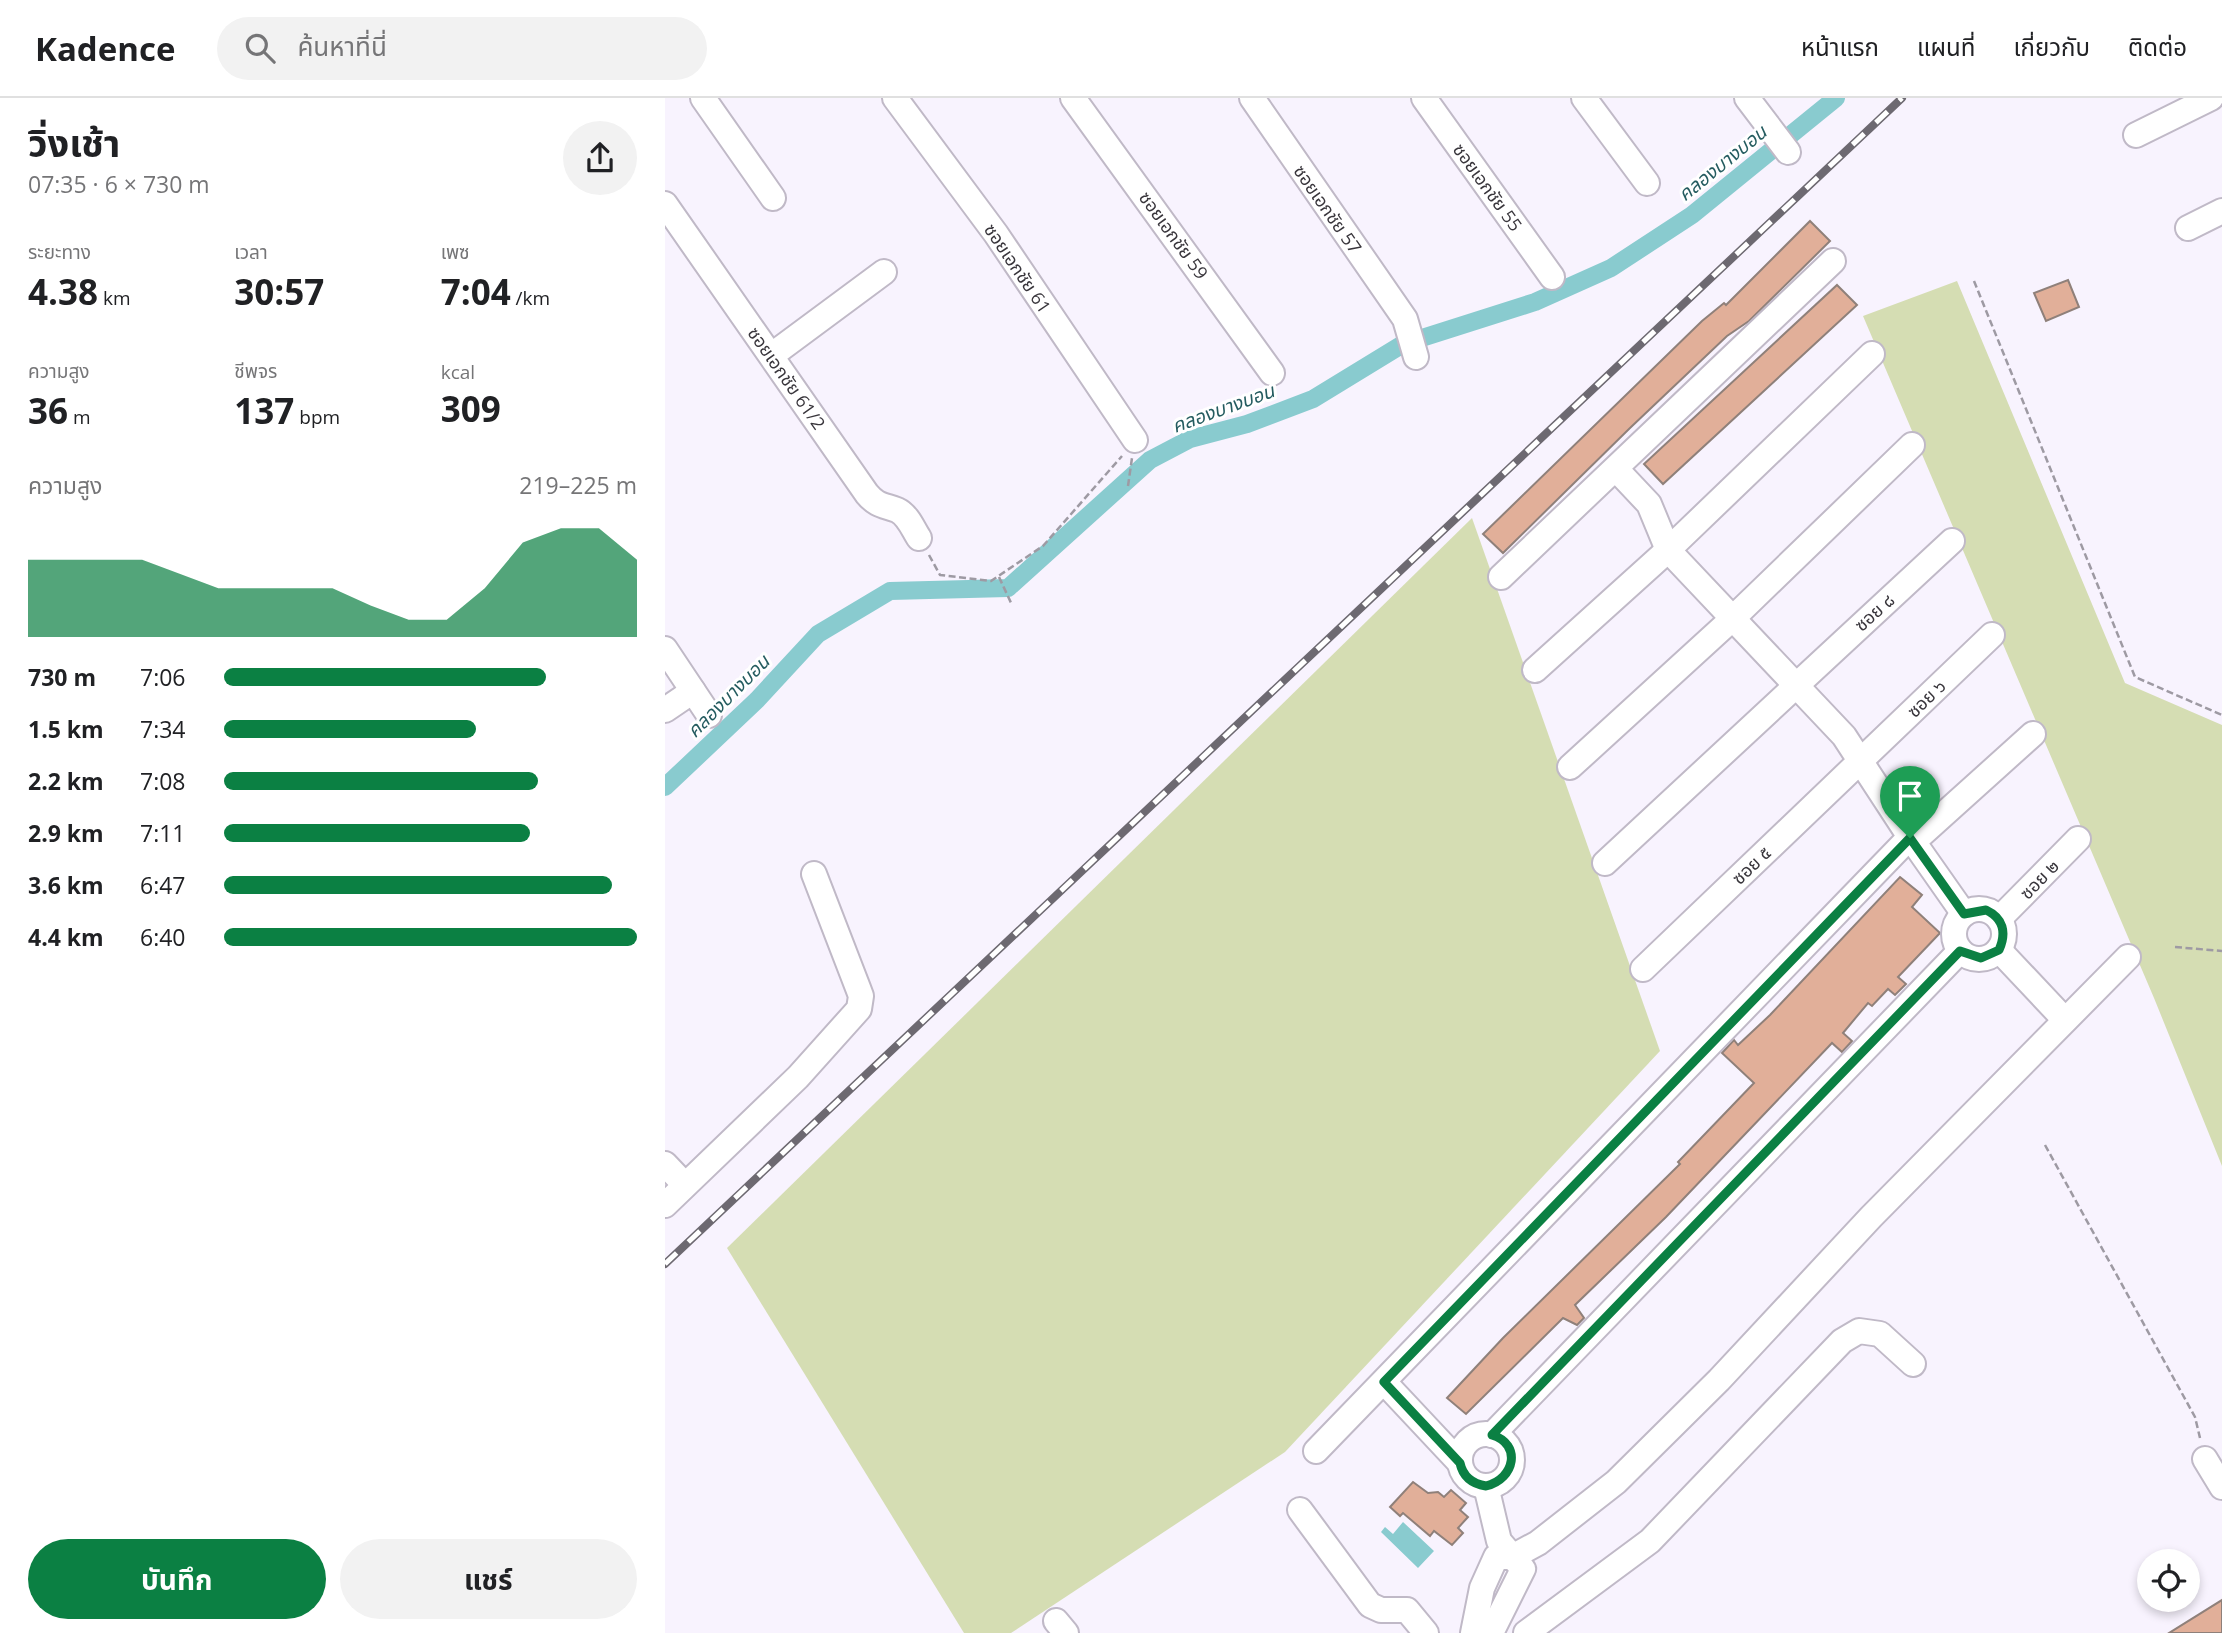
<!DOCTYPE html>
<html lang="th">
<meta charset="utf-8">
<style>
:root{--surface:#fff;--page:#f2f2f2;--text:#202124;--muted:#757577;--line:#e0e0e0;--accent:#0b8043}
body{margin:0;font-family:"Open Sans","Noto Sans Thai",sans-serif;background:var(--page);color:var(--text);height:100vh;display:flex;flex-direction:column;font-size:26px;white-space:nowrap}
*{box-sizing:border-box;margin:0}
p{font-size:23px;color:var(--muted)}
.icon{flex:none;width:38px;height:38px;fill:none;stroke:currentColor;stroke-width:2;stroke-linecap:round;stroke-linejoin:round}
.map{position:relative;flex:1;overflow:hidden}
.sheet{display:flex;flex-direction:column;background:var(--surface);width:665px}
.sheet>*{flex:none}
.fabs{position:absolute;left:1472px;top:1451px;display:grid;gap:14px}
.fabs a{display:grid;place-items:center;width:63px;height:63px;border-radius:50%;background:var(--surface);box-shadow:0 4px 10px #0003;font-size:35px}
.pin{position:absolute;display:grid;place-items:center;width:60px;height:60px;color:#fff;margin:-72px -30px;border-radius:50% 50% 50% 0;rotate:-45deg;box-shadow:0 0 7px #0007}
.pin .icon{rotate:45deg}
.round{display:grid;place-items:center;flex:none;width:74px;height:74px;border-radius:37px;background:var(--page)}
.head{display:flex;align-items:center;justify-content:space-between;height:119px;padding:0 28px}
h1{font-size:38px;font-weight:700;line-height:52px}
.stats{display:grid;grid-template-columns:repeat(3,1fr);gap:10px;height:119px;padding:7px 28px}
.stats div{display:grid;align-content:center}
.stats b{font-size:35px;font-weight:700}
.stats small{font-size:19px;font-weight:400}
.stats p{font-size:19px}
.chart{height:196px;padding:14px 28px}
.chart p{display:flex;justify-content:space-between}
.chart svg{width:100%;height:126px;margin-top:7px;fill:var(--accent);opacity:.7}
.button{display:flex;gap:14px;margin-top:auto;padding:14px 28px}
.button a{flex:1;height:80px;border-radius:42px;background:var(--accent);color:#fff;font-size:28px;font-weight:700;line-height:80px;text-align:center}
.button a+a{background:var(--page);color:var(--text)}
ul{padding:0 28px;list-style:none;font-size:23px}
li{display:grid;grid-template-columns:112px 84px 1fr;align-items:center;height:52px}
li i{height:18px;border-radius:9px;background:var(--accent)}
header{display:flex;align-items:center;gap:42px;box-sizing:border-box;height:98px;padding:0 35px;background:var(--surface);border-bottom:2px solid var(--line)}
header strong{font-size:33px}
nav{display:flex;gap:38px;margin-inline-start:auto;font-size:24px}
.search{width:490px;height:63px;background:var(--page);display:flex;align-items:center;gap:18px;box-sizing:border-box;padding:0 24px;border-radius:38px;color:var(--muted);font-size:26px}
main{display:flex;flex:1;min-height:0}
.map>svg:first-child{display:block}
</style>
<header>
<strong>Kadence</strong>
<div class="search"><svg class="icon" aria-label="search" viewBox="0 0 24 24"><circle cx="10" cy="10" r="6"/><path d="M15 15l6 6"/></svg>ค้นหาที่นี่</div>
<nav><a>หน้าแรก</a><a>แผนที่</a><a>เกี่ยวกับ</a><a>ติดต่อ</a></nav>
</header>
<main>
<section class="sheet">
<div class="head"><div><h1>วิ่งเช้า</h1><p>07:35 · 6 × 730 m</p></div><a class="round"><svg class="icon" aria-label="share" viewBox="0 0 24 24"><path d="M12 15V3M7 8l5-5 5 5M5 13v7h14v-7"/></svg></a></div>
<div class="stats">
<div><p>ระยะทาง</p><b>4.38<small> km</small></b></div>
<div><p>เวลา</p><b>30:57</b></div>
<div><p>เพซ</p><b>7:04<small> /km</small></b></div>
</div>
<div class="stats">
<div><p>ความสูง</p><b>36<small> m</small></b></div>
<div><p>ชีพจร</p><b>137<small> bpm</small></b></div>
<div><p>kcal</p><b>309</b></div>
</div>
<div class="chart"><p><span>ความสูง</span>219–225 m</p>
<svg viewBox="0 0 160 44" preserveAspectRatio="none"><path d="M0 44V17L10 17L20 17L30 17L40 22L50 27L60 27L70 27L80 27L90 33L100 38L110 38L120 27L130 11L140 6L150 6L160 17V44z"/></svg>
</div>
<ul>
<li><b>730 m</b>7:06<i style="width:78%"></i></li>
<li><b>1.5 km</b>7:34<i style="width:61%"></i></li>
<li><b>2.2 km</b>7:08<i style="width:76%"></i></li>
<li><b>2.9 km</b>7:11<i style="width:74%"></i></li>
<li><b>3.6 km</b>6:47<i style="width:94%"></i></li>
<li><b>4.4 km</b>6:40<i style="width:100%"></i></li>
</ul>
<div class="button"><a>บันทึก</a><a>แชร์</a></div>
</section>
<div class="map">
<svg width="1557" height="1535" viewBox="0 0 1557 1535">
<rect width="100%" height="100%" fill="#f8f3fe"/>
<g fill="#d5ddb3">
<polygon points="1292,183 1460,585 1557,627 1557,1068 1489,900 1198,218"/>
<polygon points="807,420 995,953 620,1354 346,1535 299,1535 62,1150"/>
</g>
<polygon fill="#89cbcf" points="738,1424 769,1453 753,1470 716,1434 720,1429 728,1436"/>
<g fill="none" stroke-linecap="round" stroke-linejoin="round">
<polyline stroke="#89cbcf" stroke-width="18" points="0,689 92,602 153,536 225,493 343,490 485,362 525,341 582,326 648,301 738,246 870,204 946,170 1027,117 1171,0"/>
</g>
<g fill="#e1af99" stroke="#8f807a" stroke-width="2">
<polygon points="1145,123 1165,143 1084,223 1062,238 965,330 838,455 818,436 1037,223 1059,205 1061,207"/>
<polygon points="1403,182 1414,209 1381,223 1369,195"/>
<polygon points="1172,187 1192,207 998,386 979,366"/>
<polygon points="1235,779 1257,797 1247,809 1275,835 1233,879 1241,886 1230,897 1223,891 1207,908 1203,905 1178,935 1187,943 1177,954 1167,945 1001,1119 910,1207 919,1220 912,1227 898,1220 801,1316 782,1300 838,1240 1015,1066 1013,1064 1089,985 1057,955 1069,942 1073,947 1105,917"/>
<polygon points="748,1384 763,1395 773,1394 779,1399 786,1392 801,1405 795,1412 803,1419 793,1430 798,1435 787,1447 769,1433 765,1438 738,1415 735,1418 725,1409"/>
<polygon points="1557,1502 1557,1535 1504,1535"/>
</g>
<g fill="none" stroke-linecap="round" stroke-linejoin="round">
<defs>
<g id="minor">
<polyline points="38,0 108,100"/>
<polyline points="230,0 331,136 470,342"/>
<polyline points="408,0 607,275"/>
<polyline points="587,0 740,221 751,259"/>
<polyline points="759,0 887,179"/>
<polyline points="919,0 982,85"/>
<polyline points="1082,0 1123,54"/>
<polyline points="1471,37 1546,0"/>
<path d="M0,106L202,396C212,408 219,407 232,412C243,417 248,431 254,440"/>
<polyline points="1523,130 1557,113"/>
<polyline points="107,257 219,174"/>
<polyline points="951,371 984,406 1003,452 1179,638 1245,739 1299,816"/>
<polyline points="836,479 1168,163"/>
<polyline points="0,551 44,617"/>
<polyline points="870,572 1003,452 1207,256"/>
<polyline points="0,612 28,593"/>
<polyline points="905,669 1066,522 1247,347"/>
<polyline points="1248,744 1368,636"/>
<polyline points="940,765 1287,443"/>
<circle cx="1314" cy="836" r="25"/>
<polyline points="1334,821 1413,741"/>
<polyline points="1334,852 1400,922"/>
<polyline points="978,871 1327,537"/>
<polyline points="0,1066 20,1087"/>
<polyline points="0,1107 133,979 194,911 196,898 193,890 149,776"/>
<polyline points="719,1284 795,1365"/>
<circle cx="821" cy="1362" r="26"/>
<polyline points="827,1337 1295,853"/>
<polyline points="651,1353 1245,739"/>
<polyline points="1540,1361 1557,1389"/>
<polyline points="821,1388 834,1443 858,1471 826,1535"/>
<polyline points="635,1412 705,1507 716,1512 742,1512 761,1535"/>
<polyline points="391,1523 401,1535"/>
<polyline points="808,1535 817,1490 831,1459 847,1459 873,1445 951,1384 1054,1282 1206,1119 1463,859"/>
<polyline points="861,1535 985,1443 1177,1243 1194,1233 1215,1236 1248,1266"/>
</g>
</defs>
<use href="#minor" stroke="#c0b9c7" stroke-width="28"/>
<g stroke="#9e9aa3" stroke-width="2.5" stroke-dasharray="7 3.5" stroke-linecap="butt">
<polyline points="1309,183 1470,579 1557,617"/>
<polyline points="463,388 467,360"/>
<polyline points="264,457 275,477 326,483 378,448 457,358"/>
<polyline points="334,479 347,507"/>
<polyline points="1510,849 1557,853"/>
<polyline points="1380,1047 1530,1319 1535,1340"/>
</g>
<use href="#minor" stroke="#fff" stroke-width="24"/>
<defs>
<polyline id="rail" points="0,1166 1237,0"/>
</defs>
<use href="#rail" stroke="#6d6971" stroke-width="8"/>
<use href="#rail" stroke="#fff" stroke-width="5" stroke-dasharray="16" stroke-linecap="butt"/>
</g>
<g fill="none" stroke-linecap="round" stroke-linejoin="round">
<defs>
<path id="route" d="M1245,740L1299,816L1321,812C1338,820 1342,834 1334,852L1316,860L1295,853L827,1337C857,1346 850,1381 821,1388C808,1386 798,1379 795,1365L719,1284Z"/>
</defs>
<use href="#route" stroke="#fff" stroke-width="14"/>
<use href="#route" stroke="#0b8043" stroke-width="9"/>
</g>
<g text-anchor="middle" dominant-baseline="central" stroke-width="6" stroke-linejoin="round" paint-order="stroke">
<g font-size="18" fill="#39363c" stroke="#fff">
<text transform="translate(823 89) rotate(54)">ซอยเอกชัย 55</text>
<text transform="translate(663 111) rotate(55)">ซอยเอกชัย 57</text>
<text transform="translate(509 137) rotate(54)">ซอยเอกชัย 59</text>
<text transform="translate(353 170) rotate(56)">ซอยเอกชัย 61</text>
<text transform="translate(122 280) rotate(55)">ซอยเอกชัย 61/2</text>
<text transform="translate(1209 514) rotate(-42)">ซอย ๘</text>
<text transform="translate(1261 600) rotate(-44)">ซอย ๖</text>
<text transform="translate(1086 767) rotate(-44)">ซอย ๕</text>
<text transform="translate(1374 781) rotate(-46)">ซอย ๒</text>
</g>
<g font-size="19" font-style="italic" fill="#255c60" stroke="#fff">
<text transform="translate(1057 65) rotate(-39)">คลองบางบอน</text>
<text transform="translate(558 310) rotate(-20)">คลองบางบอน</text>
<text transform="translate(63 598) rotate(-45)">คลองบางบอน</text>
</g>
</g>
</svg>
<div class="fabs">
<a><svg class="icon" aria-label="locate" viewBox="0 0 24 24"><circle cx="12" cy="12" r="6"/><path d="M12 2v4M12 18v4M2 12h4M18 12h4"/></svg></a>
</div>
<div class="pin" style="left:1245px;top:740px;background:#1e9e55"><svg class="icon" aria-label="arrive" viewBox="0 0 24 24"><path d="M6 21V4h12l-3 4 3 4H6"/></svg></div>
</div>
</main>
